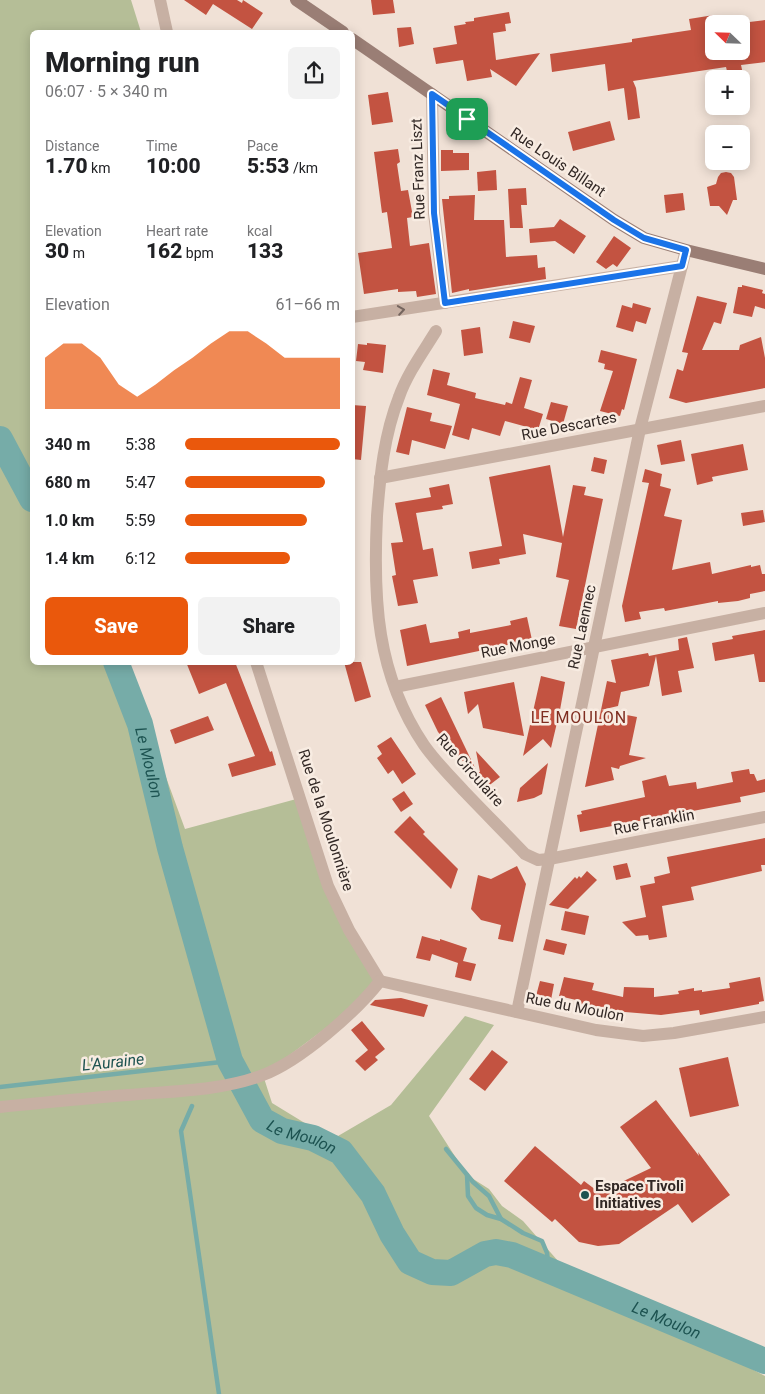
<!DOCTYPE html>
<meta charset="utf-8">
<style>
:root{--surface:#fff;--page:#f2f2f2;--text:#202124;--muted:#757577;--accent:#ea580c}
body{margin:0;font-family:Roboto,sans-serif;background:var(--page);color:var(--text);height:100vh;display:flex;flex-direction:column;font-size:19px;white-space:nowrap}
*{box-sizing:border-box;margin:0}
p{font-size:16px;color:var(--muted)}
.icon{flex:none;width:28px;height:28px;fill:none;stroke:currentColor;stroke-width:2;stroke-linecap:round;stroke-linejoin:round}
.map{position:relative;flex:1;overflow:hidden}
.drawer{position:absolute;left:30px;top:30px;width:325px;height:635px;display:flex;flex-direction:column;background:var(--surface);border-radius:8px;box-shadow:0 2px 12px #0003}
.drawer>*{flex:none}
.needle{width:32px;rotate:293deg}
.tools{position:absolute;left:705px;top:15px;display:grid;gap:10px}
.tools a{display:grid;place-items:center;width:45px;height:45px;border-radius:8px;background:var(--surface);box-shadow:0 2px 12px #0003;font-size:25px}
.pin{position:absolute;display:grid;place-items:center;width:42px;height:42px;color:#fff;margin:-21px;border-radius:10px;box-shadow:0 2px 8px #0006}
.round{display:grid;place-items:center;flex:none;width:52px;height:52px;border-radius:8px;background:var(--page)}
.headline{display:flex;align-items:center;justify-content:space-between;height:85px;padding:0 15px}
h1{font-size:28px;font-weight:800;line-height:38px}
.metrics{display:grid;grid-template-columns:repeat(3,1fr);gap:8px;height:85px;padding:5px 15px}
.metrics div{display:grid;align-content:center}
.metrics b{font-size:21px;font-weight:800}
.metrics small{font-size:14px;font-weight:400}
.metrics p{font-size:14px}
.chart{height:140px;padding:10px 15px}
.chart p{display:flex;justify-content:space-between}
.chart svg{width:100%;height:90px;margin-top:5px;fill:var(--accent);opacity:.7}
.primary-button{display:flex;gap:10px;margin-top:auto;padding:10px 15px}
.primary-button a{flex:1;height:58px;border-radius:8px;background:var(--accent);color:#fff;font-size:20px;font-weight:800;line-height:58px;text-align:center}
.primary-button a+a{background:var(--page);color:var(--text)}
ul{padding:0 15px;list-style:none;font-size:16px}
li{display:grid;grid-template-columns:80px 60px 1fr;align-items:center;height:38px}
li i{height:12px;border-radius:6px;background:var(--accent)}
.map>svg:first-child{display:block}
</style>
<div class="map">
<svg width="765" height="1394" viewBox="0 0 765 1394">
<rect width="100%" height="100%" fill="#f0e1d6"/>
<polygon fill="#b5be97" points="0,0 131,0 141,32 32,32 32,662 124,663 185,829 300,798 328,886 380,981 366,998 263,1075 272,1103 308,1125 338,1136 391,1105 465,1016 494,1025 429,1116 467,1175 489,1189 502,1206 523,1221 558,1261 619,1288 750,1368 765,1376 765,1394 0,1394"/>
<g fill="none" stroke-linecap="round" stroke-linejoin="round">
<g stroke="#76aca8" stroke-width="4.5">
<polyline points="0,1087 230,1061"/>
<polyline points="192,1106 181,1131 219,1394"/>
<polyline points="446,1149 473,1182 489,1196 501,1219"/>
<polyline points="467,1175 468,1196 476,1208 487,1215 501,1219 523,1233 542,1241 547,1253 549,1271"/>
</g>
<g stroke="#76aca8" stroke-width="26">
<polyline points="0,439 32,499"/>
<path id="s1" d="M116,662L140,724L170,848L230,1061L262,1120L282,1131L313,1138L341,1152L373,1194L392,1234L410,1262L432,1272L451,1273L485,1254L496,1252L512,1255L765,1361"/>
</g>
</g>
<g fill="#c35341">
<polygon points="184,0 237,0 242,3 243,0 263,13 252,29 213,4 206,15"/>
<polygon points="371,0 393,0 395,13 373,15"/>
<polygon points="509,12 511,23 505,24 506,31 493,33 496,60 540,53 516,86 490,69 492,77 467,81 463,60 436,64 433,48 457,44 454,26 466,24 465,22 474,21 474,18"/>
<polygon points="714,15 714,56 741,53 741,23 765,20 765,62 741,65 744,79 729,79 726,67 633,81 636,88 640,118 628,120 624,88 608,91 605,64 552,72 550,54 632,42 632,39 691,30 689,19"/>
<polygon points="411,27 414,44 399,47 397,28"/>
<polygon points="388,92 393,122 372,125 368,95"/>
<polygon points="610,121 615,140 573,151 568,132"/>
<polygon points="398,149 400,162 397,164 401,191 408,190 413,217 407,218 410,246 429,243 436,294 417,297 416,291 398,292 398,289 364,294 358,253 392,248 387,212 382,213 374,152"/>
<polygon points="441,150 453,150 453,153 469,153 469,170 441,171"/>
<polygon points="496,170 497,190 478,191 477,172"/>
<polygon points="726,172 731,173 734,177 737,200 733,200 727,215 719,206 710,206 707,187 716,184 718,177 721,173"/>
<polygon points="526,188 527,205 521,205 523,228 510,228 508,189"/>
<polygon points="683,193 685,210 666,213 664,195"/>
<polygon points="475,195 474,220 504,220 506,257 537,255 538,268 545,267 546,279 469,291 469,289 452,293 442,199 449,199 449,196"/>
<polygon points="560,219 586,236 574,254 555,241 530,243 529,229 554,227"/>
<polygon points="614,236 631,248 617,267 613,264 606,269 596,262"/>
<polygon points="742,285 763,290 762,293 765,294 765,309 755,306 752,317 733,313 738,287 742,287"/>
<polygon points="697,296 727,303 721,324 714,322 702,350 739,350 740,345 761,337 765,358 765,388 686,403 669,398 677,369 683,371 688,353 682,352"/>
<polygon points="633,303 651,308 646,324 636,321 633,332 616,327 622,305 632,308"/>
<polygon points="513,321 535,326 530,343 509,338"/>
<polygon points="480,327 483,353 464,356 461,330"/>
<polygon points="367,343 386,345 383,373 363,370 365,362 356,361 358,344 367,345"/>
<polygon points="601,350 637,359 624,410 622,409 620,416 600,411 613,371 604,369 605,364 598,362"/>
<polygon points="433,369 450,373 447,385 476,393 475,398 505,405 506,402 512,404 520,377 532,380 524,408 543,414 538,430 505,421 500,436 472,428 469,440 452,435 460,404 427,395"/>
<polygon points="551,402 568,406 563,424 546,419"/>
<polygon points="352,405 366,406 361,460 352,459"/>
<polygon points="407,407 432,413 430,421 452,426 445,449 412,440 409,455 396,452"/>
<polygon points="681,440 685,461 661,465 657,445"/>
<polygon points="743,444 748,470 712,477 713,481 697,485 691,454"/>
<polygon points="594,457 607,460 604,474 591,471"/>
<polygon points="550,465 563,537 573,485 586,487 584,495 603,499 576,629 559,626 569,580 556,577 562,543 523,534 526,554 499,559 500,564 472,569 469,552 502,546 489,477"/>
<polygon points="645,469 662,474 660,486 671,489 664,516 682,520 672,570 710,562 712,574 751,565 751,567 760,565 762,574 765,574 765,591 750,594 750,598 738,601 718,603 718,601 665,611 664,608 639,612 641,619 625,622 622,606 649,483 642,482"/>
<polygon points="449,484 453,504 442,506 443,509 416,513 423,550 433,548 438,576 413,580 418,603 398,606 392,576 396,575 391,543 403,542 395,503 431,497 429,488"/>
<polygon points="763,510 765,522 743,526 741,513"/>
<polygon points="527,617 532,640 407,666 400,630 426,624 430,643 459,638 458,632 470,629 470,633 511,625 510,621"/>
<polygon points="765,630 765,682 759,682 754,654 715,661 712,643 733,639 732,636"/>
<polygon points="687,637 694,668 678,671 682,692 662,696 656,656 649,686 621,692 618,706 601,710 607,681 616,683 611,660 648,653 649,656 679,650 678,639"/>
<polygon points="186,662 235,662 270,752 272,751 276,765 232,777 228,764 255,756 241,721 226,683 199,694"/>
<polygon points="344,662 361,662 371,697 355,702"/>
<polygon points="541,676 565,682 560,710 551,748 543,739 523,756"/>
<polygon points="514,682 524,736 483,728 478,704 468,714 464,692"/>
<polygon points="441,697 476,770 472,772 438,732 425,705"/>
<polygon points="601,710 637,717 629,755 646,758 620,766 619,769 611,767 614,780 585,787"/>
<polygon points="208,716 214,730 175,744 170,730"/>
<polygon points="391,737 416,774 402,784 393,770 388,774 377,758 382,754 377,746"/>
<polygon points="476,751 500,777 487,787 475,773 480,772"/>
<polygon points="548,763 542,794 534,798 517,802 520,788"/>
<polygon points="749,769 750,774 754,774 757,781 765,779 765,792 740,797 741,802 580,832 577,815 582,814 581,811 645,797 642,781 666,775 669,786 696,782 697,789 733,782 731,772"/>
<polygon points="404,791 413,804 401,812 392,799"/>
<polygon points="410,816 425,832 423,834 458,869 451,889 394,832"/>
<polygon points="765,838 765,865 761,865 762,871 691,887 694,900 662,906 667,937 649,940 648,935 636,936 622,922 646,917 640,886 655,883 654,877 670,873 667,857"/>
<polygon points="627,863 631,877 616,880 613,866"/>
<polygon points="517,866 526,884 513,942 498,939 501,925 481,920 471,909 478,875 491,879"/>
<polygon points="587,871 597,880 568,909 549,905 575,877 577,879 579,876 581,878"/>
<polygon points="565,911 589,916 585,935 561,930"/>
<polygon points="422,936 440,941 440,939 467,948 463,961 476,964 471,981 455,977 458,963 432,954 430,961 416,958"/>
<polygon points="546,939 567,944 564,955 543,950"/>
<polygon points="564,977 594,983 592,990 623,997 624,987 654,988 654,997 679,994 678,991 694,988 694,991 702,990 702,992 730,988 729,983 760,977 764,1001 759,1002 759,1004 700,1015 699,1010 661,1015 625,1012 624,1017 575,1006 576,1000 559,996"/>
<polygon points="540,981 554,984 551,1000 536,996"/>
<polygon points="401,998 428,1005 424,1017 370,1005 375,1000"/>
<polygon points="362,1021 385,1049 375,1057 378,1060 365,1071 355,1061 368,1050 351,1030"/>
<polygon points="492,1050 508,1062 485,1091 469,1079"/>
<polygon points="728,1057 739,1106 690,1117 679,1068"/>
<polygon points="656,1100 699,1156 698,1152 730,1195 692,1223 678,1204 619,1244 598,1246 579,1242 555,1219 552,1222 504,1181 535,1146 581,1185 584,1181 596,1190 602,1191 609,1188 651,1168 620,1127"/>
</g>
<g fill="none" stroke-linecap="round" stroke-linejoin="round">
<g stroke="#c7b0a3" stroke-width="12">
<polyline points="160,0 167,32"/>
<polyline points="432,94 434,213 445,303"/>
<polyline points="352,317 682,266"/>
<path d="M436,331C423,352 407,374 399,397C384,435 380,476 377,516C373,598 376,674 424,745C436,762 451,777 464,791C484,812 505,833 525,854L538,860L549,859L765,817"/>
<polyline points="380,478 765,406"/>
<polyline points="256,662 328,886 349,930 380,981"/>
<polyline points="395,687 765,613"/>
<polyline points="380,981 596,1030 643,1036 674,1033 765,1017"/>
<polyline points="517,1012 640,429 686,250"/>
<path d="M0,1107C43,1103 85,1098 128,1095C173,1091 221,1091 263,1075C300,1061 356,1012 380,981"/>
</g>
<g stroke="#9a7e75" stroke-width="12">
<polyline points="296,0 343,32"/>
<polyline points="352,39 614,220 644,238 686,250 765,269"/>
</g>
</g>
<defs><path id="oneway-chevron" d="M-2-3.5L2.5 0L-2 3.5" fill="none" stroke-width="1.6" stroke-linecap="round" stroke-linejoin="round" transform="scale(1.25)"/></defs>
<use stroke="#75655e" href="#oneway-chevron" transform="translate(401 310) rotate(-9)"/>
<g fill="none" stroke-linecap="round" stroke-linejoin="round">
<defs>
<polygon id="route" points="432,94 614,220 644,238 686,250 682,266 445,303 434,213"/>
</defs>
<use href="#route" stroke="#fff" stroke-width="10"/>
<use href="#route" stroke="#1a73e8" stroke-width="6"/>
</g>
<circle fill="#1c5250" stroke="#f8ece2" stroke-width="2" cx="585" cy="1195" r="5"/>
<g text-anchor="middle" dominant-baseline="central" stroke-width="5" stroke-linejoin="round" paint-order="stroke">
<g font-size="15" fill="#322825" stroke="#f8ece2">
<text transform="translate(558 162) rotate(34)">Rue Louis Billant</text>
<text transform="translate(418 169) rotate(-92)">Rue Franz Liszt</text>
<text transform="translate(569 426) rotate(-11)">Rue Descartes</text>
<text transform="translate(582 627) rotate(-78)">Rue Laennec</text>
<text transform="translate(518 646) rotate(-11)">Rue Monge</text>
<text transform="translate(470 770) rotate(48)">Rue Circulaire</text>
<text transform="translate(326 820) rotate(72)">Rue de la Moulonnière</text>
<text transform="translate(654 822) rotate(-11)">Rue Franklin</text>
<text transform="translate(575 1007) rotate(11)">Rue du Moulon</text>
</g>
<g font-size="15" font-weight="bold" fill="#322825" stroke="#f8ece2" text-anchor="start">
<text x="595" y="1186">Espace Tivoli<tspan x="595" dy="17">Initiatives</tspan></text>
</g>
<g font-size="16" letter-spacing="1" fill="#7f2d20" stroke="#f8ece2">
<text x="579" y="717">LE MOULON</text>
</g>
<g font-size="16" font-style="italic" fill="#1c5250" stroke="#f8ece2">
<text stroke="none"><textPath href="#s1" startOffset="106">Le Moulon</textPath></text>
<text transform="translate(113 1062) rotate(-6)">L'Auraine</text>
<text stroke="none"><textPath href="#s1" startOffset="526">Le Moulon</textPath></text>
<text stroke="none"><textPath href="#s1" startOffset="976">Le Moulon</textPath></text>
</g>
</g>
</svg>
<div class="tools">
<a><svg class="needle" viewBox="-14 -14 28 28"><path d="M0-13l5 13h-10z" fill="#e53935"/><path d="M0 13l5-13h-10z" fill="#757577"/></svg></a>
<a>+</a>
<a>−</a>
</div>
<div class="pin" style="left:467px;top:119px;background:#1e9e55"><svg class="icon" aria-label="arrive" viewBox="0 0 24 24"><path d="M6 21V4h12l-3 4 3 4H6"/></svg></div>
<section class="drawer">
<div class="headline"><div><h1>Morning run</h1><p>06:07 · 5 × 340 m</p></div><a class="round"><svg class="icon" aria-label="share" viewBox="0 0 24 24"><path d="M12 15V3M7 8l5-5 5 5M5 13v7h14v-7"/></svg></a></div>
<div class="metrics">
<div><p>Distance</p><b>1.70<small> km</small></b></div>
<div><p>Time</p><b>10:00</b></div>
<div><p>Pace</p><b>5:53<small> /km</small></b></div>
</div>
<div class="metrics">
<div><p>Elevation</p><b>30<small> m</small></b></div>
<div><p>Heart rate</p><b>162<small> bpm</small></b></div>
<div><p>kcal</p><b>133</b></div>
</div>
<div class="chart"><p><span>Elevation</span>61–66 m</p>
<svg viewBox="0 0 160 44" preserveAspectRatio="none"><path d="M0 44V19L10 12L20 12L30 19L40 32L50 38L60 32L70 25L80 19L90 12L100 6L110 6L120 12L130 19L140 19L150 19L160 19V44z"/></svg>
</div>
<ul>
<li><b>340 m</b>5:38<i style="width:100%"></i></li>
<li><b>680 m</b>5:47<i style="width:90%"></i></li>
<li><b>1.0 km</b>5:59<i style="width:79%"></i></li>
<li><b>1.4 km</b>6:12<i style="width:68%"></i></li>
</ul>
<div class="primary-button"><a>Save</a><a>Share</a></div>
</section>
</div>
